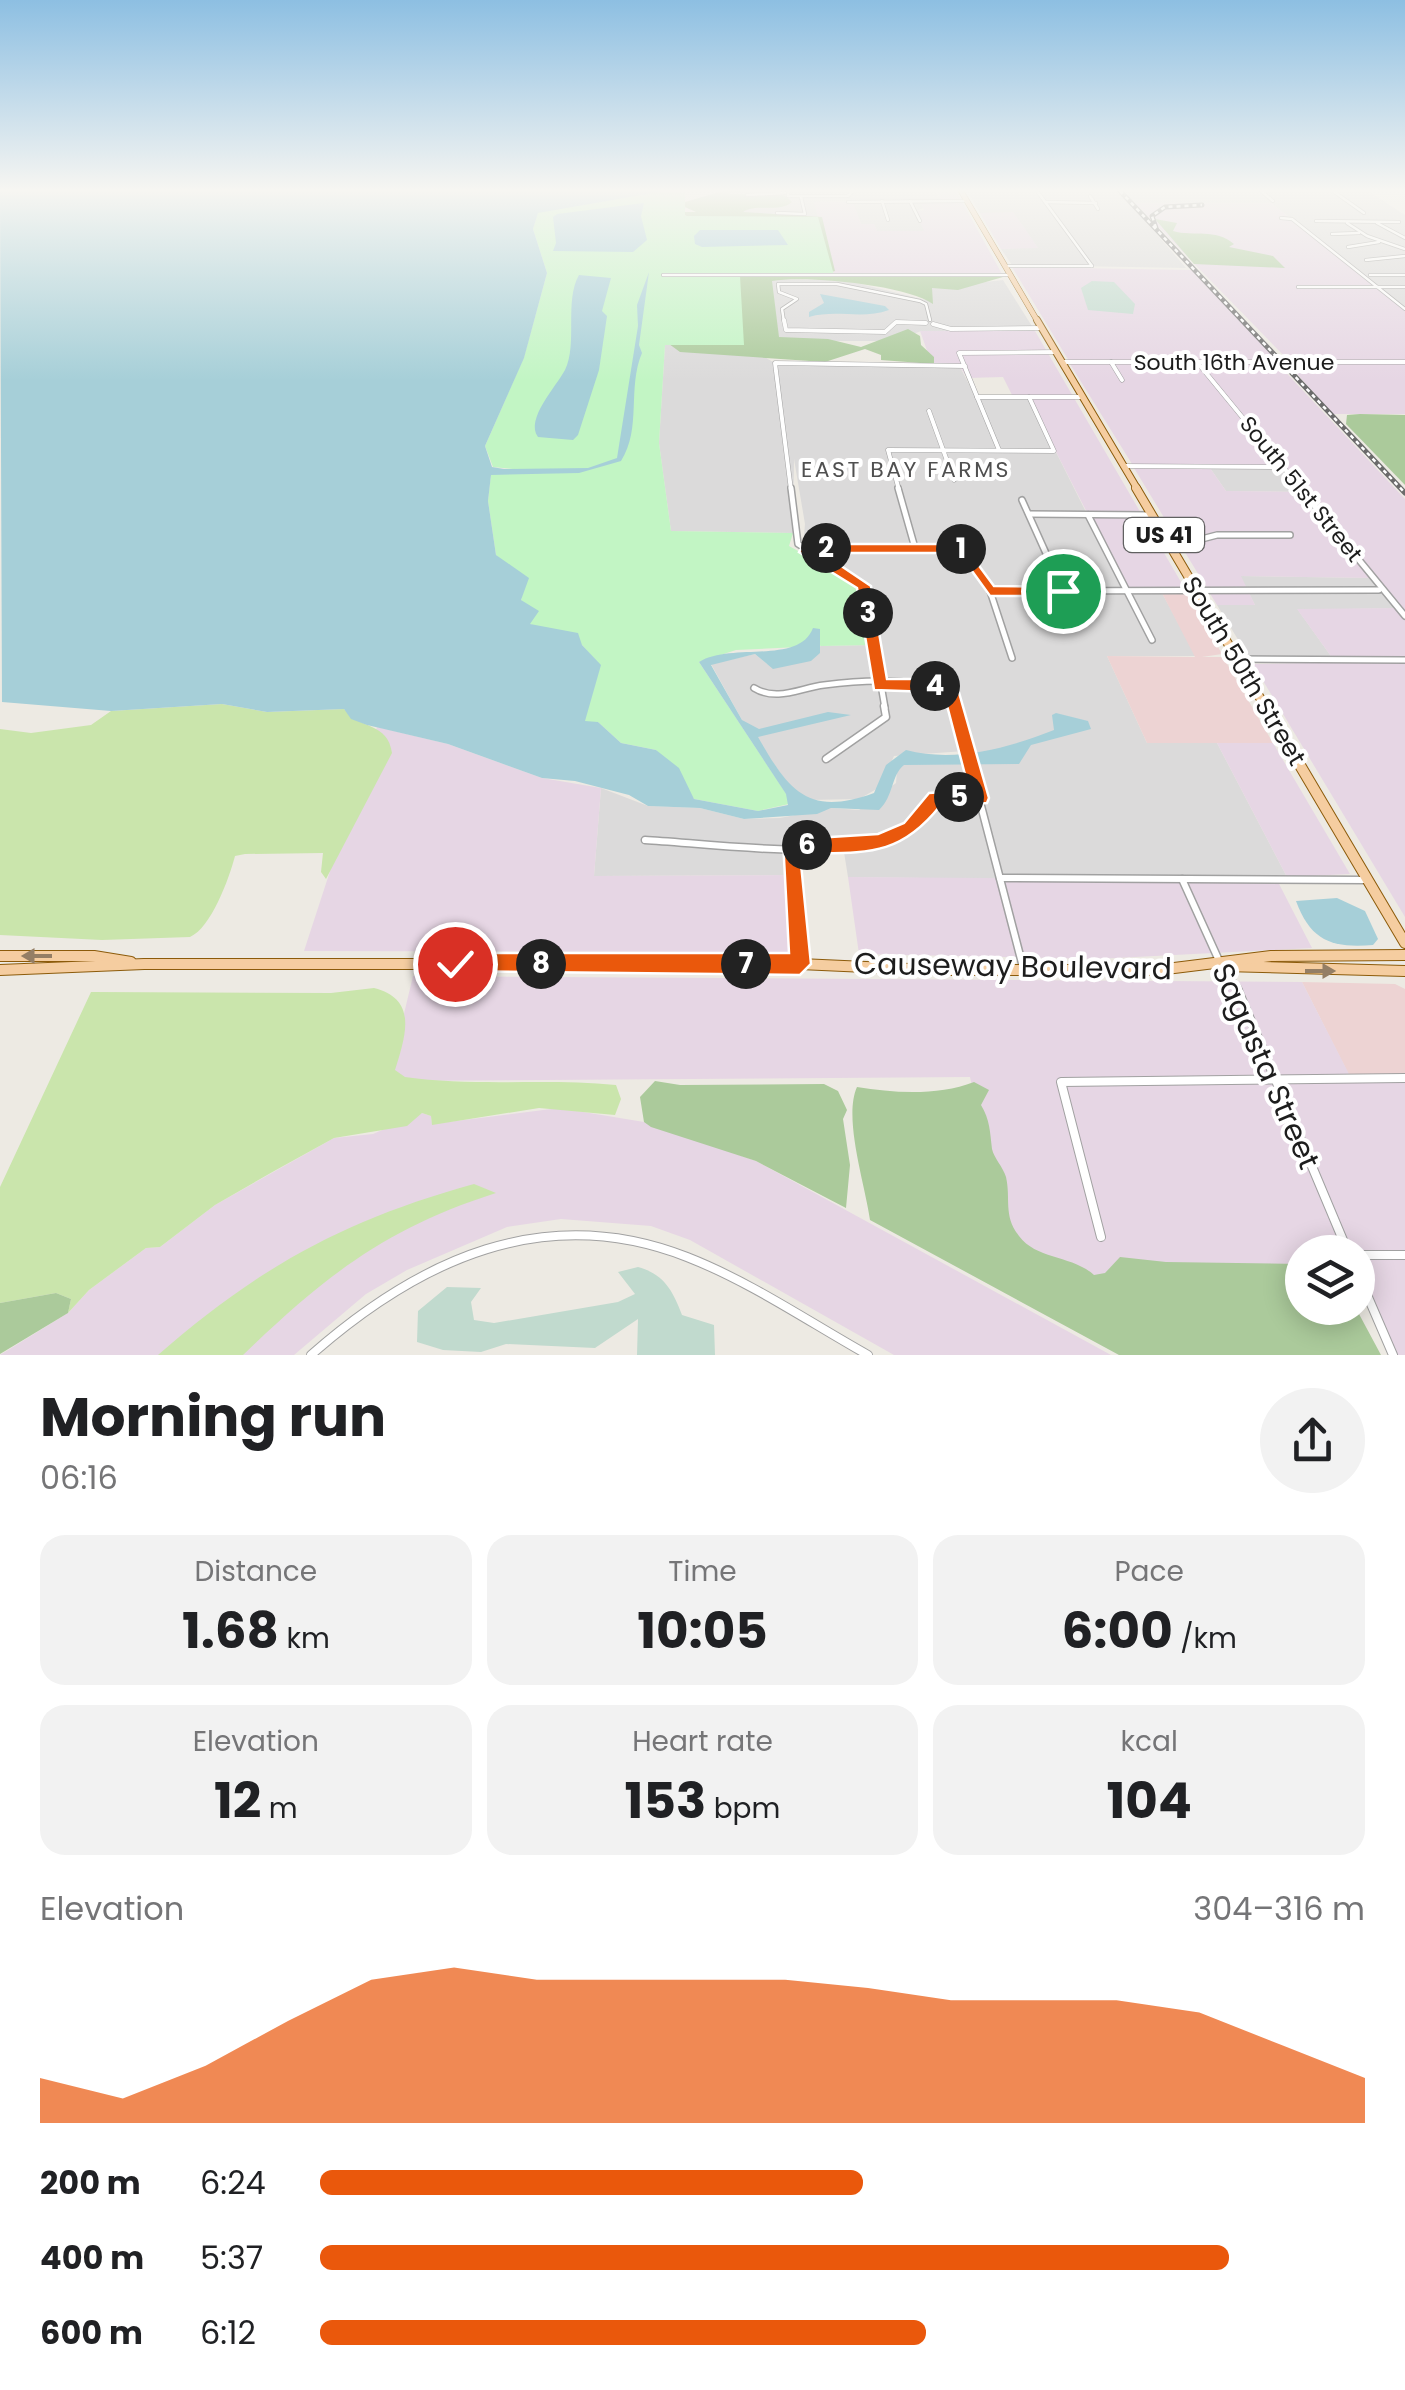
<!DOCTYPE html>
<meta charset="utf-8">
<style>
:root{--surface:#fff;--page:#f2f2f2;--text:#202124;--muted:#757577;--accent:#ea580c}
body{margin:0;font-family:Poppins,sans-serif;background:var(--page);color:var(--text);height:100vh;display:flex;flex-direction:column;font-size:38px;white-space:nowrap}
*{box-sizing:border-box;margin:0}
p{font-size:32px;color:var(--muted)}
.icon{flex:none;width:55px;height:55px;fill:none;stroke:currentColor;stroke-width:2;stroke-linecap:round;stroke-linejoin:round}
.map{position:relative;height:1355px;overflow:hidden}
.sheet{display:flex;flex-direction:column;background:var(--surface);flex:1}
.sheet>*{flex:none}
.controls{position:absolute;left:1285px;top:1235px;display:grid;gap:20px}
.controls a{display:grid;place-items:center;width:90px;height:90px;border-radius:50%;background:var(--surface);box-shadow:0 5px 25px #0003;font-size:50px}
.pin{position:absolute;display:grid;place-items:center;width:85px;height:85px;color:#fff;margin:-42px;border:5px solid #fff;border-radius:50%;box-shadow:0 2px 10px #0007}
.km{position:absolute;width:50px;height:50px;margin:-25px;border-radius:50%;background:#222;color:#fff;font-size:28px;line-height:50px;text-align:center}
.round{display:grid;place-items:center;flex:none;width:105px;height:105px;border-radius:52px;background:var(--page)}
.head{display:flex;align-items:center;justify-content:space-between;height:170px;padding:0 40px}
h1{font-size:55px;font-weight:700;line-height:75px}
.metrics{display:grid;grid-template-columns:repeat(3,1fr);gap:15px;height:170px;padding:10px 40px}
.metrics div{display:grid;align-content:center;border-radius:25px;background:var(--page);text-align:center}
.metrics b{font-size:50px;font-weight:700}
.metrics small{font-size:28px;font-weight:400}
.metrics p{font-size:28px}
.chart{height:280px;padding:20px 40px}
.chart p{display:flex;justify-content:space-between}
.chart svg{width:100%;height:180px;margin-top:10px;fill:var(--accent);opacity:.7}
ul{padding:0 40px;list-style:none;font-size:32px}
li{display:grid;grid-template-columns:160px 120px 1fr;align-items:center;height:75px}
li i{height:25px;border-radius:12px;background:var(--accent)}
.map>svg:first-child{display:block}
</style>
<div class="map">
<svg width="1405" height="1355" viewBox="0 0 1405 1355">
<rect width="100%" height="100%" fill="#edeae3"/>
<g fill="#dbdada">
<polygon points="728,191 936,191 941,201 916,211 926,231 877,231 874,224 861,224 852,201 815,202 818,217 721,216 720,193"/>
<polygon points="967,191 1119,191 1186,268 1012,265 1001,249 1037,247 1013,213 980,213"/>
<polygon points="1123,191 1368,191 1405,215 1405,307 1271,203 1135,203"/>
<polygon points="771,279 844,280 926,300 932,288 1003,280 1035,331 921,331 895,341 779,341"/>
<polygon points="665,345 744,345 778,365 960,367 976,398 1029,398 1125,590 1162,593 1196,656 1107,656 1147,743 1217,743 1287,877 1000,877 965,751 894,756 880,787 859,799 808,800 795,793 742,720 711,664 755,654 767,664 821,646 873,645 863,585 803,547 805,524 794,459 793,533 671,531 659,443"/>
<polygon points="1284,467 1303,492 1226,491 1210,468"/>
<polygon points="1240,576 1374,578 1398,608 1298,610 1333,659 1248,656 1217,605 1255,605"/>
<polygon points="969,763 998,879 848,877 843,846 789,845 791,875 594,876 601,788 648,806 700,808 744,819 780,818 831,808 859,810 896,783 897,771 904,764"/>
</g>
<g fill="#edd3d3">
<polygon points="1162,593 1187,593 1222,654 1202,657 1223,657 1273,743 1147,743 1107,656 1195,657"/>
<polygon points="1302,982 1395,984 1405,989 1405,1077 1350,1077"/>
</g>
<g fill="#e6d6e4">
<polygon points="936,191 956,191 1002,274 834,275 814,202 853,202 861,224 874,224 877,231 924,231 915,211 924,210 920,201 941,200"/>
<polygon points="1135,203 1271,203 1405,310 1405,361 1289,361"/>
<polygon points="1013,212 1023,226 1038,248 1001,249 980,213"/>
<polygon points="1012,267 1192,270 1281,361 1277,363 1405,499 1405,660 1333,659 1297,609 1398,608 1374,578 1241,576 1255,605 1217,605 1134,468 1210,468 1226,491 1303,492 1281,466 1132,464 1070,364 1091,363 1069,361"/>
<polygon points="920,331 1035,331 1185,589 1127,591 1027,395 1012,395 1003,377 967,378 960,367 933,367"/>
<polygon points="1288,364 1405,364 1405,414 1333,414"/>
<polygon points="1405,661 1405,917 1253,664"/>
<polygon points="377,727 448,744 542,778 601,788 594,876 791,875 796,952 304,951"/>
<polygon points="1217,743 1273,743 1350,874 1287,877"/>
<polygon points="848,877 1277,880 1312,948 1096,959 859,954"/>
<polygon points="413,976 1302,982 1350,1076 1405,1078 1405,1253 1302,1252 1302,1272 1087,1283 1005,1245 970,1077 388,1081"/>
<polygon points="559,1108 644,1122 756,1161 1111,1355 894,1355 690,1240 651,1226 561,1219 507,1227 407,1270 366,1294 294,1355 0,1355 68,1313 89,1290 146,1248 160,1247 215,1205 334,1138 373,1134 422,1113 431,1116 432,1124"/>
<polygon points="1358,1256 1405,1256 1405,1355 1395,1355 1358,1271"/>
</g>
<g fill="#cae5ac">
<path d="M222,704L267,712L344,709C360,730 388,722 392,753L326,879L321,872L323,853L245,854L235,856C229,879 211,928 190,937L102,940L0,935V729L31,733L91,725L111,711Z"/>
<path d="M374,988C418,999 406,1035 395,1070L405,1077C475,1087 546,1078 616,1085L621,1099L615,1115L539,1108L432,1125L431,1116L422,1113L407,1126L334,1138L276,1170L215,1205L160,1247L146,1248L89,1290L68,1313L71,1299L56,1293L0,1303V1187L91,992L331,993Z"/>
<path d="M474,1184L496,1193C386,1228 325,1276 243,1355H158C259,1267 344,1220 474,1184Z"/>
</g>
<g fill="#abca9b">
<path d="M723,191H747L724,194L784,195L792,202C780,213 755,203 743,212L822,217L835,271L828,273L677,212H696L678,204Z"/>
<path d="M1155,219L1177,223L1173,231C1194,237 1215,228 1234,244L1229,247L1273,256L1285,268L1194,264Z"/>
<path d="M670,276L1003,277L958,290L932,288L933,304C906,285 806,275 772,281L779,337L828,339L861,347L908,329L920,336L921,345L934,357V364L881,360V355L865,349L825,362L680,352L665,341Z"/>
<polygon points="1360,414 1405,415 1405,485 1346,424 1347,415"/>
<polygon points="655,1081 680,1085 824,1084 838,1091 847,1110 843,1119 850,1165 846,1208 756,1161 651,1127 644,1122 640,1097"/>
<path d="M974,1082L989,1090L981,1105C990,1120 990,1132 992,1149C994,1158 1003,1167 1006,1177C1011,1199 1003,1216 1019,1236C1037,1260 1072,1255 1094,1275L1105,1273L1120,1257L1166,1262L1302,1264V1308H1358V1299L1359,1314L1381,1355H1119L870,1220C865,1184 843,1118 857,1087C894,1093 938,1096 974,1082Z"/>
<polygon points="56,1293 71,1299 68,1313 0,1354 0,1303"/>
</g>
<g fill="#c1dace">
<polygon points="1114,282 1135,304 1133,314 1088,310 1081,288 1092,281"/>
<path d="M638,1267C664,1274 673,1291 682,1315L714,1325L715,1355H637L638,1319L595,1348L506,1344L481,1352L443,1350L417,1342L418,1311L447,1287L481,1288L471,1302L474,1320L494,1323L618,1302L635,1294L618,1272Z"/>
</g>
<polygon fill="#c2f5c4" points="664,191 685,193 685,216 818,217 834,275 740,276 744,345 665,345 659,443 671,531 793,533 789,546 862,586 873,645 821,646 808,641 799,647 736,650 699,662 789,798 789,804 758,811 694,799 656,750 621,743 598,722 584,722 600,665 582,645 530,624 530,609 521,600 525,584 496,555 488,501 491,474 532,471 493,467 485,446 524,357 547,273 533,229 538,212"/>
<g fill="#a6cfd8">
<path d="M0,191H664L538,213L533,229L547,273L524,358L485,446L492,467L504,469L588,468L617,458L638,326L637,305L649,272L639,345L642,353C627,388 642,428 621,461L579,473L491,475L488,501L496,555L529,578L521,600L539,611L530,624L578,633L582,645L601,665L585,721L598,722L621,743L656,750L679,768L694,799L758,811L788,805L786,794L699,662C732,642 799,665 813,628L820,629V653L811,661L773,669L755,654L711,665L742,720L759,729L828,712L851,715L758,737C789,791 808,817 874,793L886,765L906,750C955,763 1008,748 1054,730L1052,715L1056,713L1088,721L1091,729L1031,745L1019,764L904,765C891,775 894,796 879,810L831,808L817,814L744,819L700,808L648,806L629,795L575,781L542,778L448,744L367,725L351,719L344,709L267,712L222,704L111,711L2,702Z"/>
<polygon points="644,203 641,216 647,240 633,252 553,251 556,243 553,217 557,214"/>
<polygon points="700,230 778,230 788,245 702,247 695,244 694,236"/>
<path d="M579,275L611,278L602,311L607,316L599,370L578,435L573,440L538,437C525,419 556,387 565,370C578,344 564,301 579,275Z"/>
<path d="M820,294L885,306L889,310C862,320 837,309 809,317V312L824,303Z"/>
<path d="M1337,898L1365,911L1378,939L1373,945C1333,948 1311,942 1296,901Z"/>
</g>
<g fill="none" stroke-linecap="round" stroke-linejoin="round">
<defs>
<g id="minor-far4">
<polyline points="788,191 788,196 848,196 853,191"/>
<polyline points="1037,191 1092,266"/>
<polyline points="1261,191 1273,201"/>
<polyline points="1333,191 1364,213"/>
<polyline points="747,195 785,193"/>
<polyline points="1090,196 1098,209"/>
<polyline points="882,201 888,220"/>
<polyline points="910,201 920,221"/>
<polyline points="848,202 967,201"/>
<polyline points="1045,202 1096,203"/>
<polyline points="777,213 805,214 801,197"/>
<polyline points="1281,218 1292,219 1405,309"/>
<polyline points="1316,221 1399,222"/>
<polyline points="1347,223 1367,236 1405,249"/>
<polyline points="1377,223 1405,238"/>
<polyline points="1332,234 1359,233"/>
<polyline points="1348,247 1379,242"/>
<polyline points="1366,260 1405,256"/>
<polyline points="1005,266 1092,266"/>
<polyline points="663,275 1010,275"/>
<polyline points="1370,275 1405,275"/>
<polyline points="1298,287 1405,287"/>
<polyline points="784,322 782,309 797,299 779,292 778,284 837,284 920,301 926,304 930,320"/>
</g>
<g id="minor-far3">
<polyline points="784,320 786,330 885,332 896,322 926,323"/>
<polyline points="933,324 951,329 1042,328"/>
<polyline points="1062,362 1405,362"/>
<polyline points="1111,362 1122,380"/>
<polyline points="1197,362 1302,490"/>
<polyline points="977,397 1083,397"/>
<polyline points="929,411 954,480"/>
<polyline points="999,450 959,353 1056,352"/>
<polyline points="1124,466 1284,467"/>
<polyline points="791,490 775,363 965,366"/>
<polyline points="899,490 888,450 1054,451 1029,397"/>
</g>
<g id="minor-far2">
<polyline points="791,488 798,544 864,586 885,708"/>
<polyline points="898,488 915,548"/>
<polyline points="1300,488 1405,616"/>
<polyline points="1022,500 1063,591"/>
<polyline points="1029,514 1151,515"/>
<polyline points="1088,515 1152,640"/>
<polyline points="1171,547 1217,535 1290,535"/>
<polyline points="807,548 963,549 990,591 1012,658"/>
<polyline points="990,591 1379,590"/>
<polyline points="1237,659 1405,660"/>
<path d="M754,688C777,702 800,688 824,685C863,680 916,677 952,694L956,708"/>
</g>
<g id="minor-far1">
<polyline points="955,706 1023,967"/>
<polyline points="826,759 886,717 884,706"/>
<path d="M645,840C704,843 849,863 897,836C913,827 921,809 936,799L979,797"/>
<polyline points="790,846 800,962"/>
<polyline points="1000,878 1367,880"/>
<polyline points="1182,879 1221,965 1238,990"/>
</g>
<g id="minor">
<polyline points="1237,988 1348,1252"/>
<polyline points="1101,1237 1061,1082 1405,1078"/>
<polyline points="1358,1255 1405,1255"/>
<polyline points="1358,1274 1393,1355"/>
<path d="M311,1355C419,1260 544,1201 687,1257C751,1282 809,1322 868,1355"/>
</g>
<polyline id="primary-far3" points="961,191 1038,322"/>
<polyline id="primary-far2" points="1037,320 1138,490"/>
<polyline id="primary-far1" points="1136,488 1266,708"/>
<g id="primary">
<polyline points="1265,706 1405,943"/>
<polyline points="0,956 94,956 131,962"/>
<polyline points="1224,966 1405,971"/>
<polyline points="0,970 144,964 800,964 932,970 1158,970 1271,956 1405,955"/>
</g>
</defs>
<use href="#minor-far4" stroke="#a1a1a1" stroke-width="4"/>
<use href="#minor-far3" stroke="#a1a1a1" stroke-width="5"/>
<use href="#minor-far2" stroke="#a1a1a1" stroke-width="8"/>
<use href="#minor-far1" stroke="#a1a1a1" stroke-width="9"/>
<use href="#minor" stroke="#a1a1a1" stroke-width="10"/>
<use href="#primary-far3" stroke="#8c5b0a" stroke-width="6"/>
<use href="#primary-far2" stroke="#8c5b0a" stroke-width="8"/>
<use href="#primary-far1" stroke="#8c5b0a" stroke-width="10"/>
<use href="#primary" stroke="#8c5b0a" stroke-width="12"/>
<use href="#minor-far4" stroke="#fff" stroke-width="2.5"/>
<use href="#minor-far3" stroke="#fff" stroke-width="4"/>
<use href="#minor-far2" stroke="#fff" stroke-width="5"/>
<use href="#minor-far1" stroke="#fff" stroke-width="6"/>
<use href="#minor" stroke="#fff" stroke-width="8"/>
<use href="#primary-far3" stroke="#f5cda0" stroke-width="5"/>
<use href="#primary-far2" stroke="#f5cda0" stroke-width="6"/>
<use href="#primary-far1" stroke="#f5cda0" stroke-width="8"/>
<use href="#primary" stroke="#f5cda0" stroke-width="10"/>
<defs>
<g id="rail">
<polyline points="1120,191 1405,493"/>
<polyline points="1156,228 1152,216 1165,207 1202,205"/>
</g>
</defs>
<use href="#rail" stroke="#6b6b6b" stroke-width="5"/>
<use href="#rail" stroke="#fff" stroke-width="2.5" stroke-dasharray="4" stroke-linecap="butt"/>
</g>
<defs><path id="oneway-solid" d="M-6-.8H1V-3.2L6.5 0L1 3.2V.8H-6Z" transform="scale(2.5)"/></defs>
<g fill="#947e65">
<use href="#oneway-solid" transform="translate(37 956) rotate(180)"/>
<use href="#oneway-solid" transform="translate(1320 971)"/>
</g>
<linearGradient id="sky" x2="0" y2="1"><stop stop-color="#8dbfe2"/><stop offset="0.5" stop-color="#f7f6f2"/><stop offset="1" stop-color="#f7f6f2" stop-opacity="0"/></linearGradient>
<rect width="1405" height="381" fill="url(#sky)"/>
<path fill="#ea580c" stroke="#fff" stroke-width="2.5" d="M804,544H963L994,586L1068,587V595L1063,596H990L959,553H822L871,586L887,679H932L958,689L989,798L987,803L940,806C898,859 863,852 800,854L811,964L800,975L448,971V956L455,953H789L783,840L878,834L904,823L929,793L969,790L945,698L931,692L874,690L857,588L799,552Z"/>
<g text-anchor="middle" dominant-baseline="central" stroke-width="8" stroke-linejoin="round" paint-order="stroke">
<g font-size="22" fill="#1d1d1d" stroke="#fff">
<text x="1234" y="362">South 16th Avenue</text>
<text transform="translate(1301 489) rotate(51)">South 51st Street</text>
</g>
<g font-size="22" letter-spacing="2.5" fill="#505050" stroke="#fff">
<text x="906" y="469">EAST BAY FARMS</text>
</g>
<rect fill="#fff" stroke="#616161" stroke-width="2.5" x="1124" y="518" width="80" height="34" rx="8"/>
<g font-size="22" font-weight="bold" fill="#1d1d1d">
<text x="1164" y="535">US 41</text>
</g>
<g font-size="25" fill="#1d1d1d" stroke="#fff">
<text transform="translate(1244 671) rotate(59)">South 50th Street</text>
</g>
<g font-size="30" fill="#1d1d1d" stroke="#fff">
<text transform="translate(1013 966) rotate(1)">Causeway Boulevard</text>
<text transform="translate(1266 1066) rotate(66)">Sagasta Street</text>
</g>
</g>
</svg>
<div class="controls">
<a><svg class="icon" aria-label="layers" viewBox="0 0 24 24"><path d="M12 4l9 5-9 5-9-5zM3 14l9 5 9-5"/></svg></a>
</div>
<div class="pin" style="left:1063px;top:591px;background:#1e9e55"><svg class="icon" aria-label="arrive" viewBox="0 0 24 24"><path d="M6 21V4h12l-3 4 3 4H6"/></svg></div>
<div class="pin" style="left:455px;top:964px;background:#d93025"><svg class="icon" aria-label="check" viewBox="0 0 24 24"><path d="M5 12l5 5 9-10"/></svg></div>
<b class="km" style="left:961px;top:549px">1</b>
<b class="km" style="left:826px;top:548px">2</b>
<b class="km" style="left:868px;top:613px">3</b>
<b class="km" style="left:935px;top:686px">4</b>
<b class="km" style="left:959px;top:797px">5</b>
<b class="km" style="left:807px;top:845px">6</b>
<b class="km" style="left:746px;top:964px">7</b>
<b class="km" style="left:541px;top:964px">8</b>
</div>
<section class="sheet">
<div class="head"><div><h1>Morning run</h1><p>06:16</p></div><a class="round"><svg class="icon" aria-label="share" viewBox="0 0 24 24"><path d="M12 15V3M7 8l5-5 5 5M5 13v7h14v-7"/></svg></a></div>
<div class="metrics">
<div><p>Distance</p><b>1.68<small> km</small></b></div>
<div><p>Time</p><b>10:05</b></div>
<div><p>Pace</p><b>6:00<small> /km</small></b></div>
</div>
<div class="metrics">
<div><p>Elevation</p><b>12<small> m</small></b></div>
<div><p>Heart rate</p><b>153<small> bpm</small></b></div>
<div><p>kcal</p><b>104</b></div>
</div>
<div class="chart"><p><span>Elevation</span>304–316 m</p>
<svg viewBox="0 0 160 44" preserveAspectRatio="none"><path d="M0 44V33L10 38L20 30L30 19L40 9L50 6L60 9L70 9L80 9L90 9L100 11L110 14L120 14L130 14L140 17L150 25L160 33V44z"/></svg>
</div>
<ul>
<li><b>200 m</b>6:24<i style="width:52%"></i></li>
<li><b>400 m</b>5:37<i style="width:87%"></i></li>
<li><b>600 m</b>6:12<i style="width:58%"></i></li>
</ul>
</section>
